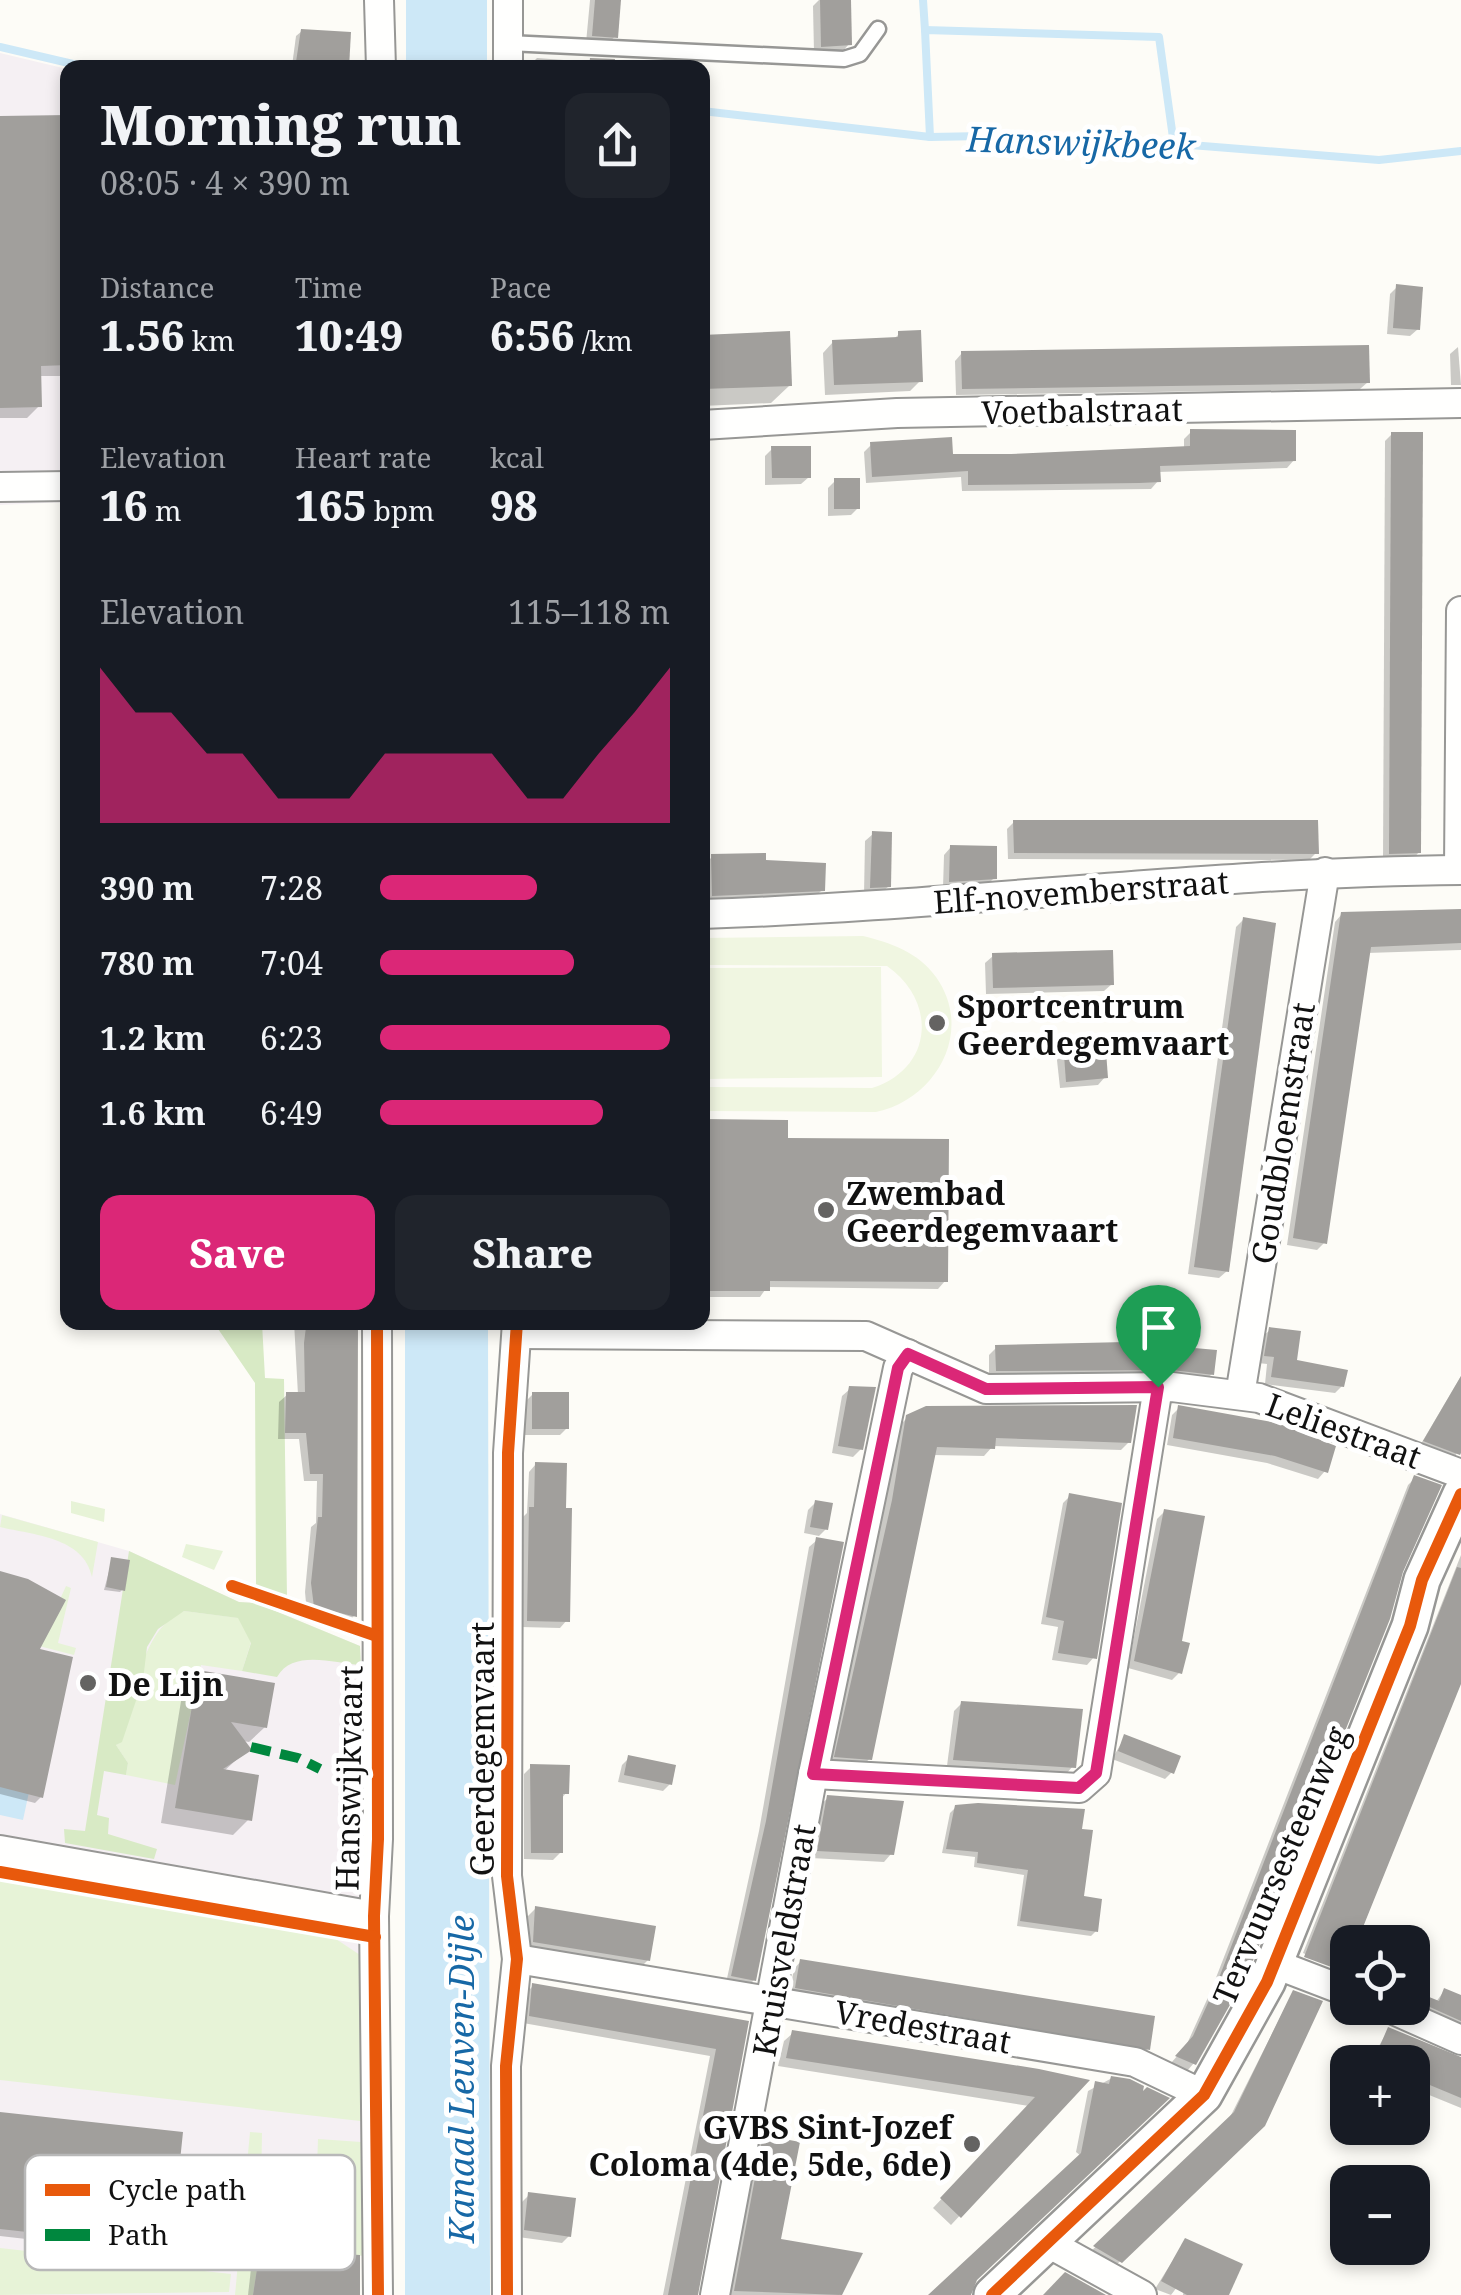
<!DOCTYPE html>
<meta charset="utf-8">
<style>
:root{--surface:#171b24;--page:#20242c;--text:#f1f3f6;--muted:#9ea1a6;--accent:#db2777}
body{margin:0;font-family:"Noto Serif",serif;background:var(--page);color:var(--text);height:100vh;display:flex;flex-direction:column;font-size:38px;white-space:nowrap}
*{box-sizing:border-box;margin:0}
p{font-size:32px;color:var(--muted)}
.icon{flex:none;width:55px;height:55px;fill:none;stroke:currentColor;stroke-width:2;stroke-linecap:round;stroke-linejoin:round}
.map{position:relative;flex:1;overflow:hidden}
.drawer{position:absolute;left:60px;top:60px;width:650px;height:1270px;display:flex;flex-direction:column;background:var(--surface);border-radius:20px;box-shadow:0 5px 15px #0003}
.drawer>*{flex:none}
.tools{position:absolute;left:1330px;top:1925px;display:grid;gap:20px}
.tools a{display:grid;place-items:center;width:100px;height:100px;border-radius:20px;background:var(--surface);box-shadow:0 5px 15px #0003;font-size:50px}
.pin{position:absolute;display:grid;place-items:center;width:85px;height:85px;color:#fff;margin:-102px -42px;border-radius:50% 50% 50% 0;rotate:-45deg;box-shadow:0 0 10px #0007}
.pin .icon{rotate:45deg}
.round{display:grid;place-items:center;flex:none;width:105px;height:105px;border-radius:20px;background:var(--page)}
.head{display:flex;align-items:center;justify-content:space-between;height:170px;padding:0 40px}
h1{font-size:55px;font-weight:800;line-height:75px}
.stats{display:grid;grid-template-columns:repeat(3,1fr);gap:15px;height:170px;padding:10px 40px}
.stats div{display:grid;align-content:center}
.stats b{font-size:42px;font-weight:800}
.stats small{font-size:28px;font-weight:400}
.stats p{font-size:28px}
.chart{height:280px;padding:20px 40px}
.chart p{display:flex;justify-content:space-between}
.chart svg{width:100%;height:180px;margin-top:10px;fill:var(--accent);opacity:.7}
.primary-button{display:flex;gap:20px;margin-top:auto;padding:20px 40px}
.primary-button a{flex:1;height:115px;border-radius:20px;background:var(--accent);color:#fff;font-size:40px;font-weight:800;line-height:115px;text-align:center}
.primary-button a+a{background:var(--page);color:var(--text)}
ul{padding:0 40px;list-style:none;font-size:32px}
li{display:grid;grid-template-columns:160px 120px 1fr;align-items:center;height:75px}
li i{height:25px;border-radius:12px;background:var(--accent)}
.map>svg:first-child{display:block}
</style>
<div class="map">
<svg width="1461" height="2295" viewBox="0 0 1461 2295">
<rect width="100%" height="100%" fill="#fdfcf7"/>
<g fill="#f5f0f3">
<polygon points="0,53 67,69 67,502 0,505"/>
<polygon points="0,1514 129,1551 239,1602 256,1603 360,1646 369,1961 369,2256 260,2249 253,2295 0,2295"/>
</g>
<g fill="#e7f3d7">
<polygon points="71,1501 105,1509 104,1522 71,1513"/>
<path d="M2,1515L98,1542L92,1577C84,1537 33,1535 0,1527Z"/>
<polygon points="186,1544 223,1551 214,1570 182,1557"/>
<polygon points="66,1586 71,1588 58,1643 76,1648 74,1655 39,1646"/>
<path d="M184,1611L239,1618L251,1642L242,1671L201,1665L175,1785L126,1775L128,1763L116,1745L122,1741C135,1698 140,1629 184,1611Z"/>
<polygon points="0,1877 330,1935 369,1961 378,2123 0,2080"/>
<polygon points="250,2132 262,2133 260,2249 253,2295 235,2295"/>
<polygon points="318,2139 361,2142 365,2256 314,2251"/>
<polygon points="0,2248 231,2274 229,2292 0,2295"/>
</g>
<g fill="#d8eac5">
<polygon points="214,1323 262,1323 265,1378 284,1379 287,1598 256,1585 255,1383"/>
<path d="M129,1551L239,1602L256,1603L360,1646L361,1665C333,1663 293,1649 277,1677L242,1671L251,1643L238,1618L184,1611L158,1629L147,1647L143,1680L122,1742L116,1745L128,1763L126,1775L104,1771L97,1815L109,1818L108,1834L157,1849L154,1859L65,1843L64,1829L85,1831Z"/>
</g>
<g fill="#f0f6e1">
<path d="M863,936C891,943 918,952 936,977C975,1032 935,1100 876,1112L703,1111V1087L872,1088C934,1068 937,1001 887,966L703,965V938Z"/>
<polygon points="881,967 882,1077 703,1079 703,968"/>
</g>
<g fill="#cde8f7">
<rect x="406" y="0" width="81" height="67"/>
<polygon points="405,1323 488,1323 490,2295 405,2295"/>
<polygon points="0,1783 29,1792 23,1820 0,1815"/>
</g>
<g fill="#0003">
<polygon points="590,0 619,0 615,36 608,44 586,43"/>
<polygon points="819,0 848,0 849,44 842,52 814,53 813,6"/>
<polygon points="302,31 347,68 292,66 296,36"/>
<polygon points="537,58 618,64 617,68 527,68"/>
<polygon points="68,118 68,376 39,376 39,406 27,418 0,418 0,119"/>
<polygon points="1397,287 1418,329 1410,336 1387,334 1390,294"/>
<polygon points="899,334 920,381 910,391 825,395 823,353 833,342 893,340"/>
<polygon points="702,337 789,386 771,403 702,406"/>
<polygon points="1458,347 1461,385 1451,385 1450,354"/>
<polygon points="962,353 1368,382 1360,389 956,395 955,361"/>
<polygon points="1191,432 1294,460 1287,468 1158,472 1158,481 1151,489 962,491 961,477 866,483 864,452 871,445 950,457 1184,449 1184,439"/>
<polygon points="1392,434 1419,852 1412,860 1383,860 1385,441"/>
<polygon points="772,449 809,477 801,484 765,485 765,456"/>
<polygon points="702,454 707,454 708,482 702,488"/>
<polygon points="835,481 858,508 851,515 828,516 828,488"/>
<polygon points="1014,822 1316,853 1309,860 1008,859 1007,829"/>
<polygon points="873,834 889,886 881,893 864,894 865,841"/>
<polygon points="951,847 994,878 987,885 943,888 944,855"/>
<polygon points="712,857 764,863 822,890 814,898 702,903 704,865"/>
<polygon points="1461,912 1461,950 1367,953 1324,1243 1317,1250 1287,1245 1335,922 1342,914"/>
<polygon points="1243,920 1227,1271 1219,1278 1188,1274 1236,927"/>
<polygon points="993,956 1112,984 1104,991 986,994 985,963"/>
<polygon points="1064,1044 1105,1077 1098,1085 1060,1088 1056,1051"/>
<polygon points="702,1121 786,1140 945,1281 938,1289 767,1287 760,1297 702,1297"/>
<polygon points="294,1322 356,1322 354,1616 347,1623 307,1614 305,1592 311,1527 316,1523 317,1481 304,1481 299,1439 278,1439 279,1402 287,1395 298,1395"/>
<polygon points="1270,1330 1295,1362 1342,1386 1335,1393 1265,1384 1267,1364 1258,1363 1262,1337"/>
<polygon points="996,1348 1212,1374 1204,1381 989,1378 989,1355"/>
<polygon points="1461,1376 1461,1448 1451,1461 1418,1449"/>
<polygon points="850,1389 861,1449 853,1457 832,1453 842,1396"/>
<polygon points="533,1394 567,1428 560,1435 525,1435 525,1402"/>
<polygon points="1179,1408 1325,1471 1318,1479 1267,1463 1167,1445 1172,1415"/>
<polygon points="908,1417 1129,1442 1121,1450 993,1446 984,1456 933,1455 870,1758 862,1767 830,1765 899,1426"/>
<polygon points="536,1464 567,1620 560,1628 521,1627 523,1517 527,1513 529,1472"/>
<polygon points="1415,1478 1400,1571 1194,2063 1187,2071 1171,2063 1186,2046 1210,1993 1408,1485"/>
<polygon points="1070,1496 1094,1657 1087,1665 1052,1660 1058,1627 1041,1624 1063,1503"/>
<polygon points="816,1502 826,1529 819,1536 804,1533 808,1510"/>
<polygon points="1164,1512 1179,1642 1180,1672 1172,1680 1128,1668 1157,1519"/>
<polygon points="817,1540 754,1980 747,1987 726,1983 759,1831 809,1547"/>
<polygon points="1461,1555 1461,1675 1354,1942 1348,1942 1343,1971 1303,1953"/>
<polygon points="112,1560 123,1589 120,1592 104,1590"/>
<polygon points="0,1574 36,1651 41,1797 35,1803 0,1794"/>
<polygon points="199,1673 265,1727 249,1742 243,1741 248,1749 223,1772 249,1819 233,1835 161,1823 183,1689"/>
<polygon points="962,1703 1073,1766 1066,1774 947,1766 954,1711"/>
<polygon points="1125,1737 1172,1772 1165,1779 1112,1759"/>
<polygon points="629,1758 670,1784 663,1791 618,1782 622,1765"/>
<polygon points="531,1767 566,1793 561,1799 561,1852 553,1860 524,1859 524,1774"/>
<polygon points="828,1798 891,1854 884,1862 811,1858 820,1805"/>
<polygon points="956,1807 1080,1831 1081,1898 1096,1931 1091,1936 1017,1926 1024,1875 974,1867 975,1857 942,1853 950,1813"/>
<polygon points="536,1908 648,1960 641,1967 526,1948 528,1916"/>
<polygon points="1301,1958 1340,1973 1335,1978 1299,1964"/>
<polygon points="801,1961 1148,2049 1140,2056 789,1994 794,1969"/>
<polygon points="533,1986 746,2023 696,2295 663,2295 710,2056 523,2023 526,1993"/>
<polygon points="1444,1991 1461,1997 1461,2031 1412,2008 1412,1993 1436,2002"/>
<polygon points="1293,1992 1263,2125 1113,2268 1088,2254 1228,2121"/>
<polygon points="1388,2030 1461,2058 1461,2108 1412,2088 1412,2062 1370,2062"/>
<polygon points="793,2033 1085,2082 951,2225 933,2208 1029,2106 778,2066 784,2041"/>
<polygon points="1112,2078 1141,2087 975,2279 970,2295 931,2295 1081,2156 1076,2152 1088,2091"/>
<polygon points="0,2114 168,2247 161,2254 91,2246 74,2228 38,2221 42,2233 35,2240 0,2236"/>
<polygon points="764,2138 778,2241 860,2255 839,2295 728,2295 756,2146"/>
<polygon points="529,2195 569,2236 562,2243 518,2237 522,2202"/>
<polygon points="1185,2241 1226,2295 1183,2295 1186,2275 1171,2295 1155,2289"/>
<polygon points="261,2251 358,2295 248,2295 252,2260"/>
</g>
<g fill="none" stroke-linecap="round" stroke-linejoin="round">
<g stroke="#cde8f7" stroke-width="8">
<polyline points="923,0 925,30"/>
<polyline points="0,47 90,68"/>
<polyline points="702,111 930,137 984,136 1088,146 1153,142 1379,160 1461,151"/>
<polyline points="930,137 925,30 1159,37 1174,145"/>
</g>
</g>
<g fill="#a19f9c">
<polygon points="595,0 621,0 618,38 592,36"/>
<polygon points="820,0 851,0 852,45 821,47"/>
<polygon points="301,29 351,32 349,68 316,68 296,62"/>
<polygon points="590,58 615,59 614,68 589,68"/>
<polygon points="68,115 68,365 41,366 42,407 0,408 0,116"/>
<polygon points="1396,284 1423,287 1420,330 1393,328"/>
<polygon points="921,330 923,382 834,385 832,340 898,337 898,331"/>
<polygon points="790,331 792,386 702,389 702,335"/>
<polygon points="1369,345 1370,383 962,389 961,351"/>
<polygon points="1190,429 1296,430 1296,461 1160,466 1161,482 1139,483 968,485 968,471 872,477 870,442 952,437 953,454 1011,454 1190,446"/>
<polygon points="1391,432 1423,432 1421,853 1389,854"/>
<polygon points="771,446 811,446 811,478 772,478"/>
<rect x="834" y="478" width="26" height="31"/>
<polygon points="1013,820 1318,820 1319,854 1014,853"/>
<polygon points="872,831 892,832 891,887 870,888"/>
<polygon points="950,845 997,846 997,879 949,882"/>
<polygon points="766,853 766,860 826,863 825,891 712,896 711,854"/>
<polygon points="1461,909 1461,943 1371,947 1327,1244 1293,1238 1341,912"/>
<polygon points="1243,917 1276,923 1229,1272 1194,1267"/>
<polygon points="1113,950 1114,985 993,988 992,953"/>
<polygon points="1105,1038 1108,1078 1066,1082 1063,1041"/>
<polygon points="702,1119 788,1120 788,1138 949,1139 948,1282 770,1281 770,1291 702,1291"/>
<polygon points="313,1322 358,1322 357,1617 314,1607 311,1583 318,1517 322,1517 323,1474 310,1474 306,1433 285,1433 286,1392 305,1392 304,1343 306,1327 313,1327"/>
<polygon points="1269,1327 1301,1331 1297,1360 1348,1370 1344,1387 1271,1377 1274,1357 1264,1356"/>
<polygon points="1126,1342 1217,1350 1214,1375 1172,1370 996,1371 995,1345"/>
<polygon points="1461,1376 1461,1453 1460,1455 1423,1441"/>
<polygon points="849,1386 876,1387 863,1450 838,1446"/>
<rect x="532" y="1392" width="37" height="37"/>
<polygon points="1137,1405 1131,1443 996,1438 995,1449 937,1447 872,1760 834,1757 892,1500 906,1415 926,1406"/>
<polygon points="1178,1405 1277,1423 1336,1446 1328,1473 1275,1456 1173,1438"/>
<polygon points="535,1462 567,1463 566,1508 572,1508 570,1622 527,1621 529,1507 534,1507"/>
<polygon points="1414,1475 1442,1485 1403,1572 1390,1619 1248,1973 1196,2065 1175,2056 1193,2036 1217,1983"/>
<polygon points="1069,1493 1122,1503 1097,1659 1058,1653 1064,1621 1046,1617"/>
<polygon points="815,1500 833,1503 828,1530 810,1527"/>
<polygon points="1164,1509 1205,1516 1182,1641 1190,1643 1182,1674 1134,1661"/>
<polygon points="816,1537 844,1542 756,1981 731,1976 766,1821"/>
<polygon points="111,1557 130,1560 125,1591 106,1587"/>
<polygon points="1457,1567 1461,1568 1461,1684 1357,1942 1348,1942 1345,1972 1304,1957"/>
<polygon points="0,1571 28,1579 66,1600 40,1649 73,1657 43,1798 0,1787"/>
<polygon points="198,1670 275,1683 267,1728 231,1722 252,1750 223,1769 259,1775 252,1821 175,1808"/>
<polygon points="961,1701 1083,1709 1076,1768 953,1760"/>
<polygon points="1124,1734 1181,1756 1174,1774 1118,1751"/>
<polygon points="628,1755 676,1765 672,1785 624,1775"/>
<polygon points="530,1764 570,1765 569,1794 563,1794 563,1853 531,1853"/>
<polygon points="827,1795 904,1801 894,1855 817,1851"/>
<polygon points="978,1803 1085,1809 1082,1829 1093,1830 1084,1896 1102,1899 1098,1932 1020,1921 1028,1870 977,1863 978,1852 946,1849 955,1805"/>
<polygon points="535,1906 656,1926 650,1961 533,1942"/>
<polygon points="800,1959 1155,2016 1150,2050 795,1988"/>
<polygon points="532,1983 749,2021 698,2295 668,2295 716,2049 529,2016"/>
<polygon points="1444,1988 1461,1995 1461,2021 1412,1999 1412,1990 1439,2001"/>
<polygon points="1293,1990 1323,2001 1265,2126 1122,2263 1093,2246 1234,2112"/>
<polygon points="1388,2027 1461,2057 1461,2098 1413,2078 1419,2062 1373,2062"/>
<polygon points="792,2030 1039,2069 1090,2080 961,2218 940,2198 1035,2097 786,2058"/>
<polygon points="1111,2076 1130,2079 1144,2086 1143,2091 1147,2087 1170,2098 977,2280 971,2295 928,2295 1081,2153 1095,2081 1109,2084"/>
<polygon points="0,2112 183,2132 171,2248 98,2240 82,2222 38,2213 45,2234 0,2229"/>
<polygon points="763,2135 800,2142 781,2239 863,2253 842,2295 734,2291"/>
<polygon points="528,2192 576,2198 571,2237 524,2230"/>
<polygon points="1185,2238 1243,2264 1229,2295 1187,2295 1161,2281"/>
<polygon points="260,2249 360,2255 360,2295 253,2295"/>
<polygon points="1065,2272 1106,2295 1043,2295"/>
</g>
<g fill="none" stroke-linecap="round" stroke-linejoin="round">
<defs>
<polyline id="service" points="508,43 844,59 860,54 878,29"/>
<g id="minor">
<polyline points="379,0 381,68"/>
<polyline points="508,0 508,68"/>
<polyline points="702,425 897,413 1461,403"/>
<polyline points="0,487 68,486"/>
<polyline points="1459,870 1461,611"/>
<path d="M702,914C956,906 1208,872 1461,870"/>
<polyline points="377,1322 378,1839 374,1916 378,2295"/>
<polyline points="517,1334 866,1336 986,1389 1172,1387 1259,1398 1461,1474"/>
<polyline points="1240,1395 1325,872"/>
<polyline points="813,1774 1079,1788 1096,1773 1158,1387"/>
<polyline points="0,1850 374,1916"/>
<polyline points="517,1959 1135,2062 1204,2095"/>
<polyline points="1275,1964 1348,1992"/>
<polyline points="1389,2008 1461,2040"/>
<polyline points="1048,2243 1142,2295"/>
<polyline points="507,2295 506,2066 517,1959 507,1876 508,1453 517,1322"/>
<polyline points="715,2295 813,1774 898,1368 908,1354"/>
</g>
<polyline id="tertiary" points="992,2295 1204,2095 1267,1982 1410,1626 1422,1580 1461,1494"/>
</defs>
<use href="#service" stroke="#979795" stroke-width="19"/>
<use href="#minor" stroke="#979795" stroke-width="32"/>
<use href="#tertiary" stroke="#979795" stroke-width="40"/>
<use href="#service" stroke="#fffffe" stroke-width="14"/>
<use href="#minor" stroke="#fffffe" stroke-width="28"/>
<use href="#tertiary" stroke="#fffffe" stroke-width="35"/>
<polyline stroke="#00873e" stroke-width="10" stroke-dasharray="20 10" stroke-linecap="butt" points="251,1747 298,1758 320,1769"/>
<defs>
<g id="cycleway">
<polyline points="377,1322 378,1839 374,1916 378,2295"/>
<polyline points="232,1586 377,1636"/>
<polyline points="0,1872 375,1937"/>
<polyline points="507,2295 506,2066 517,1959 507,1876 508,1453 517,1322"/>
<polyline points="992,2295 1204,2095 1267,1982 1410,1626 1422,1580 1461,1494"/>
</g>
</defs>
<use href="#cycleway" stroke="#fff" stroke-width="19"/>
<use href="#cycleway" stroke="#e8590c" stroke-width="12"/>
</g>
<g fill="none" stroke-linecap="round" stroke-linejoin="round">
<defs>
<polygon id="route" points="908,1354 986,1389 1158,1387 1096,1773 1079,1788 813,1774 898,1368"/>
</defs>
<use href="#route" stroke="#fff" stroke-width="20"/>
<use href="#route" stroke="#db2777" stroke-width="12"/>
</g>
<g fill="#646362" stroke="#fff" stroke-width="4">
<circle cx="937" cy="1023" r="10"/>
<circle cx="826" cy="1210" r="10"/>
<circle cx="88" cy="1683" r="10"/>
<circle cx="972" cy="2144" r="10"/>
</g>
<g text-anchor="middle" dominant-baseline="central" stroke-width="10" stroke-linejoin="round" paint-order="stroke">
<g font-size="32" fill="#111" stroke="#fff">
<text transform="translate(1082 410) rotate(-1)">Voetbalstraat</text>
<text transform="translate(1081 891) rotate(-4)">Elf-novemberstraat</text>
<text transform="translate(1282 1133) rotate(-81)">Goudbloemstraat</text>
<text transform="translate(1344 1430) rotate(20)">Leliestraat</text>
<text transform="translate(481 1749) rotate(-90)">Geerdegemvaart</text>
<text transform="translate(348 1778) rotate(-89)">Hanswijkvaart</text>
<text transform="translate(1280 1865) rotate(-67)">Tervuursesteenweg</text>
<text transform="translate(783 1940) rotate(-80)">Kruisveldstraat</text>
<text transform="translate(923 2026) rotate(10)">Vredestraat</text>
</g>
<g font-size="32" font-weight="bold" fill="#111" stroke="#fff" text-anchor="start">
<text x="957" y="1005">Sportcentrum<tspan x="957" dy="37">Geerdegemvaart</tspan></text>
<text x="846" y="1192">Zwembad<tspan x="846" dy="37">Geerdegemvaart</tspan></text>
<text x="108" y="1683">De Lijn</text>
<text x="952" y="2126" text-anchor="end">GVBS Sint-Jozef<tspan x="952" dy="37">Coloma (4de, 5de, 6de)</tspan></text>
</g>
<g font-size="35" font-style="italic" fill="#1768a6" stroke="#fff">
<text transform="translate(1081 142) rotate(2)">Hanswijkbeek</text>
<text transform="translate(460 2079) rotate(-90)">Kanaal Leuven-Dijle</text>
</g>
</g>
<rect x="25" y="2155" width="330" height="115" rx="15" fill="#fff" stroke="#b8b8b8" stroke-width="2.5"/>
<rect x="45" y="2184" width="45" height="12" fill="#e8590c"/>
<rect x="45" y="2229" width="45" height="12" fill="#00873e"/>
<g font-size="28" fill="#111">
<text x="108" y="2200">Cycle path</text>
<text x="108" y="2245">Path</text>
</g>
</svg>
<div class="tools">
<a><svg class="icon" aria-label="locate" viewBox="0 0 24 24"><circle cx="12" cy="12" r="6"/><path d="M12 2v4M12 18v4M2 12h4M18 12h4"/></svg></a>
<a>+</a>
<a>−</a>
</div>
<div class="pin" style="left:1158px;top:1387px;background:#1e9e55"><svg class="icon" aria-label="arrive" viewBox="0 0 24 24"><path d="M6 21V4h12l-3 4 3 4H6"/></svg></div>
<section class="drawer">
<div class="head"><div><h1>Morning run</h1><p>08:05 · 4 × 390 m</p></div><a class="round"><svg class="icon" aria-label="share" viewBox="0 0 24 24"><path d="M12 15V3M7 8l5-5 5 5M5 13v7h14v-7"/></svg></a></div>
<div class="stats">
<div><p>Distance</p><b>1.56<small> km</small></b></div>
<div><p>Time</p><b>10:49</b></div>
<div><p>Pace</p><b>6:56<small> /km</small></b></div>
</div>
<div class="stats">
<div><p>Elevation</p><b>16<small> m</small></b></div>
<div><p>Heart rate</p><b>165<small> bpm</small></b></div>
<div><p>kcal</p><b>98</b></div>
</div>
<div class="chart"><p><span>Elevation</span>115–118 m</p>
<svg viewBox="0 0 160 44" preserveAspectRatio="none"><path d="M0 44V6L10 17L20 17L30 27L40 27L50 38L60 38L70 38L80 27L90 27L100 27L110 27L120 38L130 38L140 27L150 17L160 6V44z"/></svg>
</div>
<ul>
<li><b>390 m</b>7:28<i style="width:54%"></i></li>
<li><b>780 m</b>7:04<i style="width:67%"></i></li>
<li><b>1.2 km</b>6:23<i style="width:100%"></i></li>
<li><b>1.6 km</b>6:49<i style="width:77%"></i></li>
</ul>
<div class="primary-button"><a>Save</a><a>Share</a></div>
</section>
</div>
